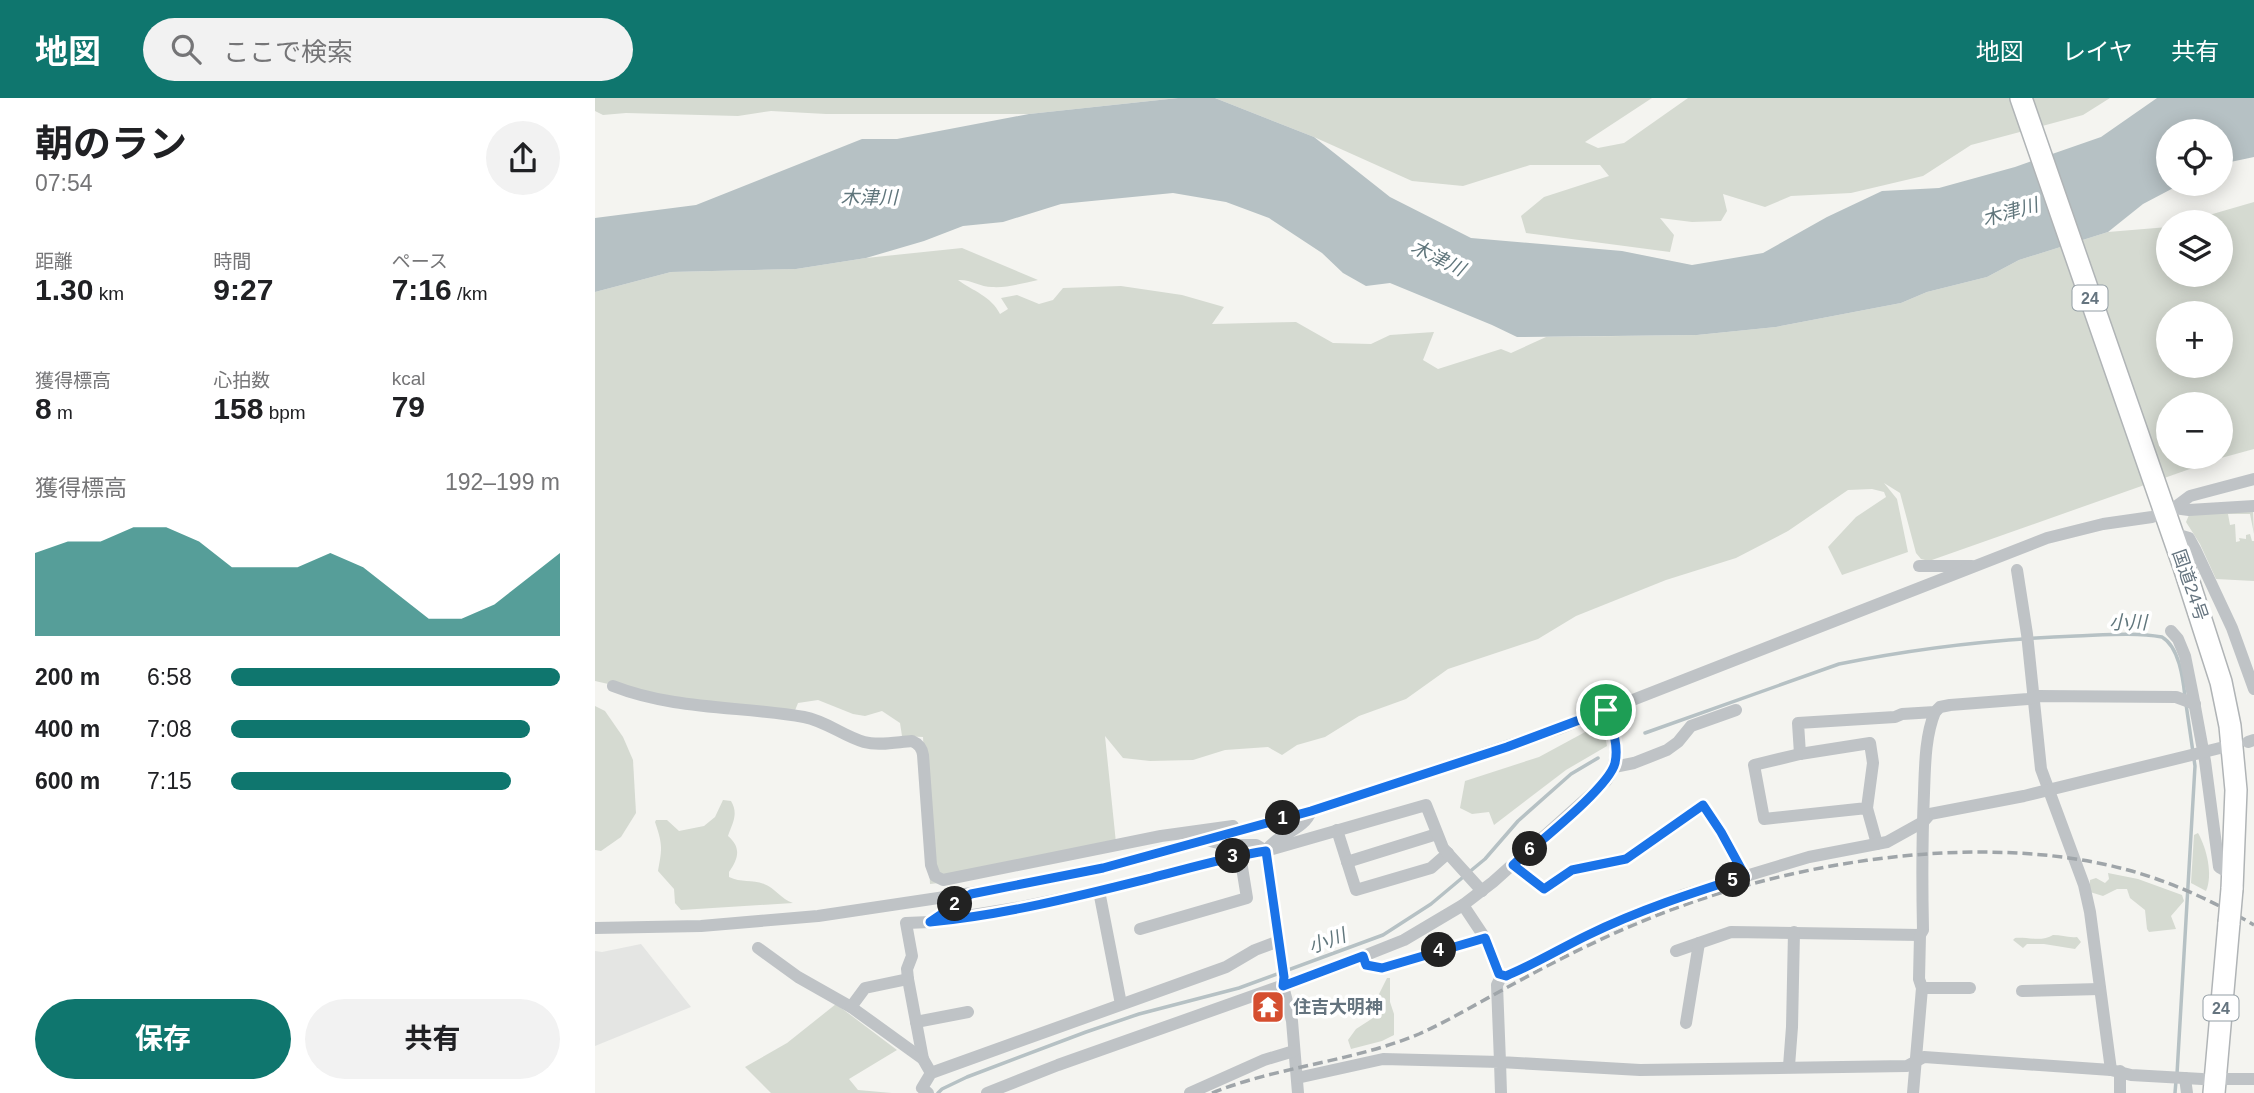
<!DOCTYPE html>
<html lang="ja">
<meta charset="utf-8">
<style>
:root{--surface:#fff;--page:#f2f2f2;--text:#202124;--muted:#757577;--accent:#0f766e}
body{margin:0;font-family:Helvetica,"Noto Sans JP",sans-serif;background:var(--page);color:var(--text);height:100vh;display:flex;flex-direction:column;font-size:26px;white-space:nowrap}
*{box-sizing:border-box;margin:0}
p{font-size:23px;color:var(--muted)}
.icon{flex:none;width:38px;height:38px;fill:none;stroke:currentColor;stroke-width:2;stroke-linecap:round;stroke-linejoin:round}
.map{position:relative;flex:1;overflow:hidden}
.panel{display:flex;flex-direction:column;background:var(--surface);width:595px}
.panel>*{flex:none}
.controls{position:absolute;left:1561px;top:21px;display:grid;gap:14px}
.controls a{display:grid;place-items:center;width:77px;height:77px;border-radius:50%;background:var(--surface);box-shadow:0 4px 18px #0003;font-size:35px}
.pin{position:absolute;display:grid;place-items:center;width:60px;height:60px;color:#fff;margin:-30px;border:4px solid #fff;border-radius:50%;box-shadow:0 2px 7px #0007}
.km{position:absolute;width:35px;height:35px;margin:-18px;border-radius:50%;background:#222;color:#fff;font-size:19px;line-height:35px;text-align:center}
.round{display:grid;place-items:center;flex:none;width:74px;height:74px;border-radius:37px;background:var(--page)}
.summary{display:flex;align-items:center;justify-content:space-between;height:119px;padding:0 35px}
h1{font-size:38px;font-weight:700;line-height:52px}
.metrics{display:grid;grid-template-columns:repeat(3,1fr);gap:10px;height:119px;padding:7px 35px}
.metrics div{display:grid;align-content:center}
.metrics b{font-size:30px;font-weight:700}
.metrics small{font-size:19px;font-weight:400}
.metrics p{font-size:19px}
.chart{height:196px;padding:14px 35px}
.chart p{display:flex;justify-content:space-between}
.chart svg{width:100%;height:126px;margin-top:7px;fill:var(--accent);opacity:.7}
.action{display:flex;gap:14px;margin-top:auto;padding:14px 35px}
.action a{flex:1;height:80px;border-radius:42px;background:var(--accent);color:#fff;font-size:28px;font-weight:700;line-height:80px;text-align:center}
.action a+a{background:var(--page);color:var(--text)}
ul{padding:0 35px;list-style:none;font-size:23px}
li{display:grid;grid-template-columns:112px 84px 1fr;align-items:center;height:52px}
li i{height:18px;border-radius:9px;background:var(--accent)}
header{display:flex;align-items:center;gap:42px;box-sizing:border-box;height:98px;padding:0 35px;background:var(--accent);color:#fff}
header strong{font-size:33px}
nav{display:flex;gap:38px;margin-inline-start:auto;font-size:24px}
.search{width:490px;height:63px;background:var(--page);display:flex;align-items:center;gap:18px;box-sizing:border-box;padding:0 24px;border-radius:38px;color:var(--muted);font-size:26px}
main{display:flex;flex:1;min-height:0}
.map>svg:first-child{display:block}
</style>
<header>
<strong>地図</strong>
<div class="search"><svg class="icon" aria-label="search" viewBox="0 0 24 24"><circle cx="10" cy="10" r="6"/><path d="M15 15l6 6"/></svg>ここで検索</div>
<nav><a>地図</a><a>レイヤ</a><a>共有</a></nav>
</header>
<main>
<section class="panel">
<div class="summary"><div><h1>朝のラン</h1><p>07:54</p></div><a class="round"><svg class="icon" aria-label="share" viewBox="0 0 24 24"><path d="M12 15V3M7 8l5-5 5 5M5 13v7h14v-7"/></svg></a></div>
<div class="metrics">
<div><p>距離</p><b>1.30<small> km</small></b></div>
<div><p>時間</p><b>9:27</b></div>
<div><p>ペース</p><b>7:16<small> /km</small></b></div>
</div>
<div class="metrics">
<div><p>獲得標高</p><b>8<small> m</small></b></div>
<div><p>心拍数</p><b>158<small> bpm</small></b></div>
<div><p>kcal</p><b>79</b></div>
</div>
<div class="chart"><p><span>獲得標高</span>192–199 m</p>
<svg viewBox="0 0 160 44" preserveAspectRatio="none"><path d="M0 44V15L10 11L20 11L30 6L40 6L50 11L60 20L70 20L80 20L90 15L100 20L110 29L120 38L130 38L140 33L150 24L160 15V44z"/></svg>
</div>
<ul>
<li><b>200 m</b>6:58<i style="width:100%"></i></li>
<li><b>400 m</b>7:08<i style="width:91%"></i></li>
<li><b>600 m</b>7:15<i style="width:85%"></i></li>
</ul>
<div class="action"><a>保存</a><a>共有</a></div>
</section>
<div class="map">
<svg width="1659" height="995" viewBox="0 0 1659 995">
<rect width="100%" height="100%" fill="#f4f4f0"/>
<polygon fill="#e4e5e3" points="46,846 96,909 0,948 0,853 7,854"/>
<g fill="#d5dad1" fill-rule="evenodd">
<polygon points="0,0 583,0 434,16 231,16 176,13 143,18 31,15 8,17 0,13"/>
<polygon points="620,0 1057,0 990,44 1003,50 1029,45 1093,0 1515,0 1488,17 1376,47 1328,78 1256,95 1196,98 1170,109 1128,96 1132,113 1126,123 1097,124 1065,120 1079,137 1075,154 931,135 926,118 949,99 1014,78 1005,67 935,67 868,88 817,83 719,39"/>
<path d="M1659,104V351L1626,360L1334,463L1326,461L1321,455L1305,395L1289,385L1302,401L1313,454L1247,477L1233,449L1261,419L1291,399L1289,394L1277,391L1253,392L1193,433L1141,460L1071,482L981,518L943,541L853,571L811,601L764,618L730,639L702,647L687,657L673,649L630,652L598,662L555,663L528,660L510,638L521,745L354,784L335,786L328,639L307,638L305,625L287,613L270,618L258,616L223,602L203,605L199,615L84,602L0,583V194L76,174L201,171L271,160L367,150L443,182C428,185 412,190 397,189C385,189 375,181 363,182C378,193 396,198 405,216L413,211L406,200L422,197L444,206L458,202L468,190L526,188L587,197L629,209L617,226L701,224L738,245L776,246L795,237L839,234L828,262L843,271L906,251L916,255L951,239L1102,237L1181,229L1306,205L1332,194L1392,179L1424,162L1513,134L1573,129V177H1626V124H1590ZM1573,215H1626V268H1573ZM1573,306H1626V359H1573Z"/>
<polygon points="1658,412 1659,436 1655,416 1633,416 1635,427 1640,426 1641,444 1645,443 1644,440 1651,441 1651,437 1655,436 1657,443 1659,443 1659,483 1621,481 1605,446 1591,424 1594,417"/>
<polygon points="0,608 10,613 28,639 38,662 41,715 26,739 6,753 0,752"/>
<polygon points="1005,626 1008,627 1012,648 971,672 899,727 894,714 877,716 865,710 870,683 944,659"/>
<path d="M128,702L136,703C144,716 137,726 133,738C147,750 143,761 134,774V779C146,785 157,781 169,786C180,790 186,801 198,805L86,812L80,805L79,791L63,773C67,751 68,747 60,724L61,722H72L84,733L109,728L120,719Z"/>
<path d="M1603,735C1612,751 1618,777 1611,793L1596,785L1599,737Z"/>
<polygon points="1513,775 1543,781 1587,797 1589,803 1576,818 1581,831 1554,834 1552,831 1550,812 1535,800 1532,791 1522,791 1508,798 1495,794 1495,782 1501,780 1510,785 1514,781"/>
<path d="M1458,837C1467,837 1473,840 1482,839L1486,844L1480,851L1449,846H1432L1428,850L1418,842L1420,840C1432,839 1448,844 1458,837Z"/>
<polygon points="792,880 795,880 795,904 799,916 799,937 787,943 756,951 753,942 761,931 778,920 784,896"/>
<polygon points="241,906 302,952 254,981 263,992 297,995 176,995 150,969 192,945"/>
</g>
<polygon fill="#b6c1c4" points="583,0 620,0 719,39 795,99 876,140 1027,153 1097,167 1168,155 1232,119 1287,93 1344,90 1420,69 1506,39 1562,0 1659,0 1659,59 1626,66 1626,33 1573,33 1573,86 1586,86 1548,106 1513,134 1424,162 1392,179 1332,194 1306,205 1181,229 1102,237 922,239 897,227 795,185 771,188 748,175 727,155 674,120 631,104 578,95 466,106 408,124 368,128 329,143 271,160 201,171 76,174 0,194 0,120 101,107 267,41 302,41 434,16"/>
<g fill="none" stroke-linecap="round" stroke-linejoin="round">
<g stroke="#b6c1c4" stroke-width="3.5">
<path d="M1050,635L1244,566C1322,550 1402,541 1481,538C1509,537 1540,534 1567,539C1584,549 1588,580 1590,599"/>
<polyline points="1582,976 1600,668 1591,606"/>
<polyline points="343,995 347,991 372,979 491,934 544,916 644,890 788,837 836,806 867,780 890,761 923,723 976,676 1003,660"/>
<polyline points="1580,995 1581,983"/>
</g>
<defs>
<g id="trunk">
<polyline points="1426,0 1589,469 1626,584 1635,628 1641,692 1637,791"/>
<polyline points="1619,995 1634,825"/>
</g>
</defs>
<use href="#trunk" stroke="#b0b4b6" stroke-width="24"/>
<g stroke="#bfc3c6" stroke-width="12">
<polyline points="1579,410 1594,412 1659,408"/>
<polyline points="1577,435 1594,440 1600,451 1637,530 1659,591"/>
<polyline points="1324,468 1377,468"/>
<polyline points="1422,472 1432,536 1446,671 1489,787 1495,814 1516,972"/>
<polyline points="1576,533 1583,541 1590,558 1598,598 1610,663 1624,769 1638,777"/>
<path d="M18,588C79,612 146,608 209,619C231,623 248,638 269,644C284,648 302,644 317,643C324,646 327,650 328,657L336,767L340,778L348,782L566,738L638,728"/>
<polyline points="1653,644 1659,642"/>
<polyline points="1205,656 1203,625 1300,619 1307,616 1340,614 1345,609 1355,607 1433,601 1443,598 1581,599 1600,606"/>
<polyline points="1019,669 1039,665 1072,652 1083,644 1096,628 1141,612"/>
<polyline points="1272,710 1278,665 1275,645 1205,656 1159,667 1169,721 1272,710 1282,746"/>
<polyline points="742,732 761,792 836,770 853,755"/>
<polyline points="611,742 631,747 661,747 671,753 689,879 688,888 697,923 703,995"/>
<path d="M671,753C683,735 709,733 716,713"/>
<polyline points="752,764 842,736"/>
<polyline points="918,767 949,791 977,772 1031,761 1108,707 1126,734 1150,778"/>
<polyline points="504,793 526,906"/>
<polyline points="868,807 890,840 904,876 911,878 993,837 1088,797 1214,759 1292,744 1328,724 1335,716 1429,698 1625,650"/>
<polyline points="335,824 421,810 504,793 639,758 671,753 831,707 848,750 887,793"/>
<polyline points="0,830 106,828 223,818 410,790 507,770 716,713 966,630 1452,440 1508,426 1557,419 1579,410 1595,398 1659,381"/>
<polyline points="545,831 652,800 645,757"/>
<polyline points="163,850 203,879 256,909 328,961 336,975"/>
<polyline points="1081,853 1136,834 1325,837"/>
<polyline points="768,858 771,867 787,870 890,840"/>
<polyline points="907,877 902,887 905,964 1045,972 1312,968 1329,959 1516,972 1536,977 1607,981"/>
<polyline points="1327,890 1375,890"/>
<polyline points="1427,893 1505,891"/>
<polyline points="256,909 270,890 313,881"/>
<polyline points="321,924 373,914"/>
<polyline points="1091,925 1104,845"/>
<polyline points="328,961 313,881 312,871 317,858 311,825 335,824 371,799"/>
<polyline points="1194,968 1197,929 1199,834"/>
<polyline points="702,980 788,961 905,964 906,995"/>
<polyline points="1590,980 1592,995"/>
<polyline points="1632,981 1659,981"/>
<polyline points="333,995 327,990 336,975 631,869 660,852 684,843"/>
<path d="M392,995L463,967L751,865L809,842L868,807L898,784L1011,683C1027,660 1020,637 1011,612"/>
<polyline points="595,995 669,962 699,953"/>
<path d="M1318,995L1327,890L1324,881L1325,837L1328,832C1327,786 1327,741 1329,695C1330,668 1330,638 1340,614"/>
<polyline points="1525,995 1525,973"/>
</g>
<use href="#trunk" stroke="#fff" stroke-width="21"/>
<path stroke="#9fa5a9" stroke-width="3.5" stroke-dasharray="10 5" stroke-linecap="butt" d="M617,995C684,968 757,964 824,936C851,924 876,909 902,895C947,870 993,846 1041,826C1182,765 1383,731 1533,772C1577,784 1620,804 1659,827"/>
<defs>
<polyline id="trunk-bridge" points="1634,825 1637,791"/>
</defs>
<use href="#trunk-bridge" stroke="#b0b4b6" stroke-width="24" stroke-linecap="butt"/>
<use href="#trunk-bridge" stroke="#fff" stroke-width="21"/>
</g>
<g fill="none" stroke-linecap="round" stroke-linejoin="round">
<defs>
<path id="route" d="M1011,612C1017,629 1024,647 1020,665C1014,690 940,747 918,767L949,791L977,772L1031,761L1108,707L1126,734L1150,778C1097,795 1044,812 993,837C966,850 940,866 911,878L904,876L890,840L787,870L771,867L768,858L688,888L689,879L671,753C632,759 595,770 556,780C484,798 409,817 335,824L376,796L508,770L716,713L912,649Z"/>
</defs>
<use href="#route" stroke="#fff" stroke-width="14"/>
<use href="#route" stroke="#1a73e8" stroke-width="9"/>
</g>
<defs>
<symbol id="temple-square" viewBox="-11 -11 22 22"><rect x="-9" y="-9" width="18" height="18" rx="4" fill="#d54e2f" stroke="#fff"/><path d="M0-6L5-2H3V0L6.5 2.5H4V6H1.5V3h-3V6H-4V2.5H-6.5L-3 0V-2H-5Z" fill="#fff"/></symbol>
</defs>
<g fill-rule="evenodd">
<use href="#temple-square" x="654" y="890" width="38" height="38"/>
</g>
<g text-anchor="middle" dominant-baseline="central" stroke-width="7" stroke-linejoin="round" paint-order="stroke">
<g fill="#fff" stroke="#939ea5" stroke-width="2">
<rect x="1477.5" y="187.5" width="35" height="25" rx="5"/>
<rect x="1608.5" y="897.5" width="35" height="25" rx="5"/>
</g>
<g font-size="16" font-weight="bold" fill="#65747f">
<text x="1495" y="200">24</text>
<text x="1626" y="910">24</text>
</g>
<g font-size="18" fill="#65747f" stroke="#fff">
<text transform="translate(1595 487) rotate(71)">国道24号</text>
</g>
<g font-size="18" font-weight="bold" fill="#65747f" stroke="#fff" text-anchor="start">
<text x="698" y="909">住吉大明神</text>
</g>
<g font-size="19" font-style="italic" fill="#60767c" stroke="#fff">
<text x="274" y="99">木津川</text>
<text transform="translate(1415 114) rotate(-16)">木津川</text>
<text transform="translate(843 160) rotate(26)">木津川</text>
<text x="1533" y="524">小川</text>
<text transform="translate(732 843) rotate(-20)">小川</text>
</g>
</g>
</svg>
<div class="controls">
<a><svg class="icon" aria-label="locate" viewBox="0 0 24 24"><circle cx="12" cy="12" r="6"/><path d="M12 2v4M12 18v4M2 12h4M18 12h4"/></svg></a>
<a><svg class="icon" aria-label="layers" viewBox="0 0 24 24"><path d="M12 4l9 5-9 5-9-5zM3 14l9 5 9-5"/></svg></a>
<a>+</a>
<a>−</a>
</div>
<div class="pin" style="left:1011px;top:612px;background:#1e9e55"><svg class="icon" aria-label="arrive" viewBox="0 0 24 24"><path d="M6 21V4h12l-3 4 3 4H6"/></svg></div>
<b class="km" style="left:688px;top:720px">1</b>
<b class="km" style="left:360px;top:806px">2</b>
<b class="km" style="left:638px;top:758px">3</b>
<b class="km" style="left:844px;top:852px">4</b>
<b class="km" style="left:1138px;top:782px">5</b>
<b class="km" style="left:935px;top:751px">6</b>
</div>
</main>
